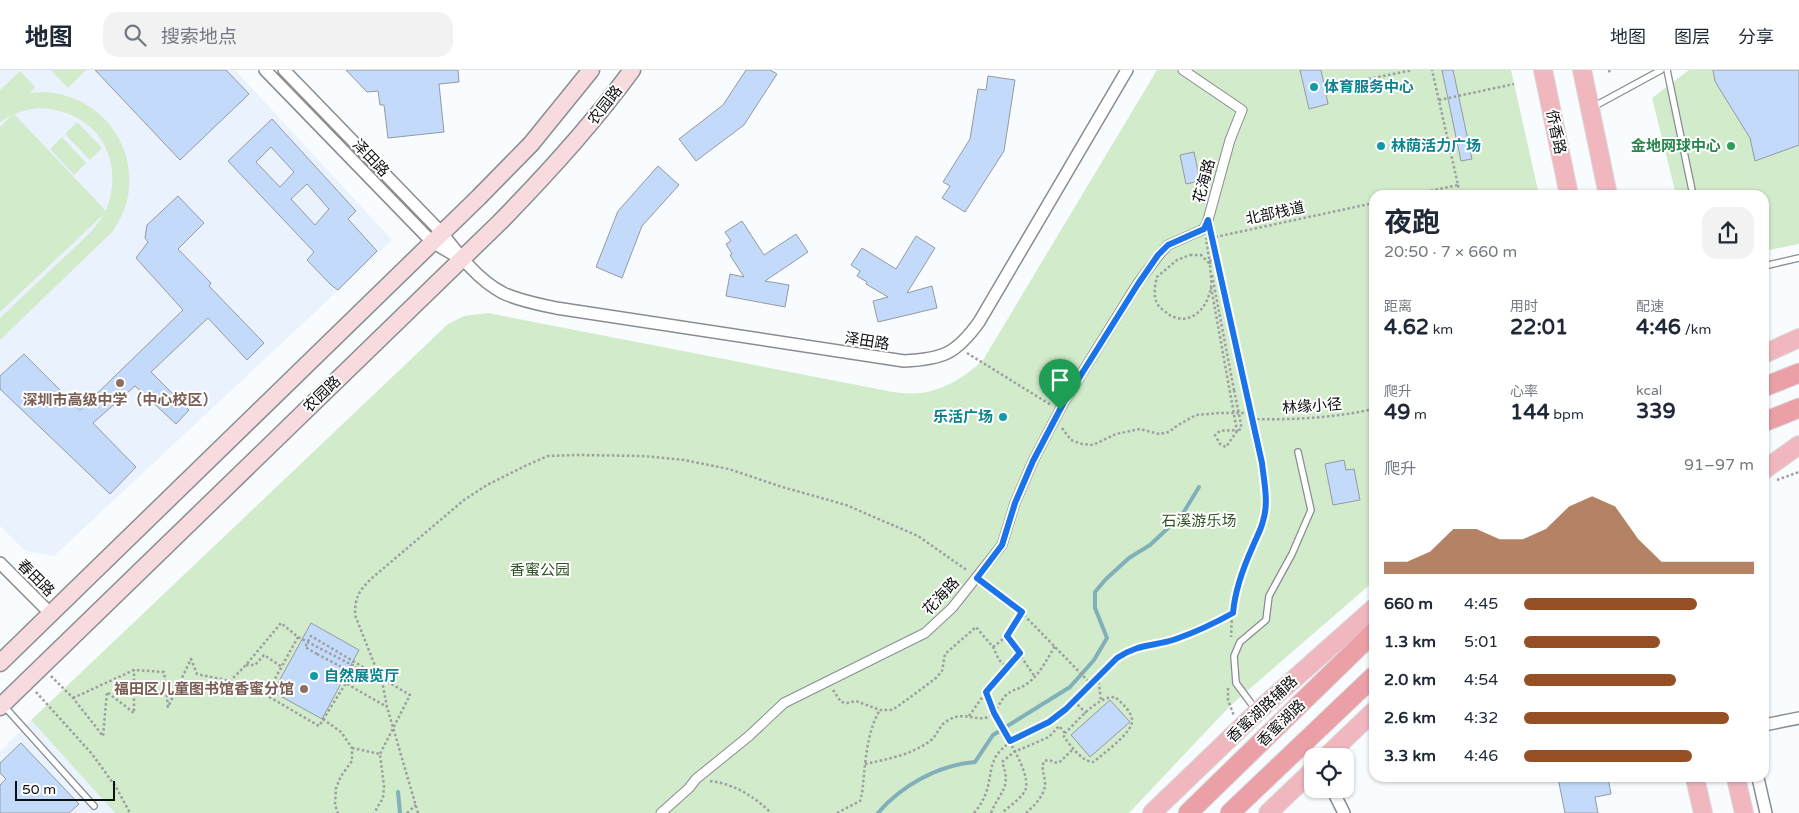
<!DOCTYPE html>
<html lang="zh">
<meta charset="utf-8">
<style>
:root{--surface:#fff;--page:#f2f2f3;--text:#1f2937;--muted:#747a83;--line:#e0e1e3;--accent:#955026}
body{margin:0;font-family:"Varela Round","Noto Sans SC",sans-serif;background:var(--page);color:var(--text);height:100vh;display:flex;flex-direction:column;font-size:19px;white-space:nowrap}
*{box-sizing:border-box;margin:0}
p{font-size:16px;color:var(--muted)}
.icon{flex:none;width:28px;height:28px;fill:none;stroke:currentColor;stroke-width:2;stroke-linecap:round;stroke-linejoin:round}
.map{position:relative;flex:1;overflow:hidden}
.side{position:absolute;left:1369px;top:120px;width:400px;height:592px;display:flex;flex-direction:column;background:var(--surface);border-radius:15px;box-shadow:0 1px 4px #0004}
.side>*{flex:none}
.buttons{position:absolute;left:1304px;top:678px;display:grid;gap:10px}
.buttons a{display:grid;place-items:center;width:50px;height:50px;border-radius:10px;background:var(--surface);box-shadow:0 1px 4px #0004;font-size:25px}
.scale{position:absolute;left:15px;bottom:12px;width:100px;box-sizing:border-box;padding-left:5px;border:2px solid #0f1012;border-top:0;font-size:14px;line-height:18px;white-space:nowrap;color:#0f1012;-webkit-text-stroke:4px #fff;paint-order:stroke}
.pin{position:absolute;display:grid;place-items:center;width:42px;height:42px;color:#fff;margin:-51px -21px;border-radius:50% 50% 50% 0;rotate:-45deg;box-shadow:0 0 5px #0007}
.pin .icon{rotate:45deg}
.round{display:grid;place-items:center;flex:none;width:52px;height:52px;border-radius:15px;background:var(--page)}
.overview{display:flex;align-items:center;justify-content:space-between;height:85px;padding:0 15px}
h1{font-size:28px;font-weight:700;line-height:38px}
.metrics{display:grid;grid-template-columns:repeat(3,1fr);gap:8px;height:85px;padding:5px 15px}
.metrics div{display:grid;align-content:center}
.metrics b{font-size:21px;font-weight:700}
.metrics small{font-size:14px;font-weight:400}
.metrics p{font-size:14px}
.chart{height:140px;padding:10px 15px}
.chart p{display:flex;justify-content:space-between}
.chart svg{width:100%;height:90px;margin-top:5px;fill:var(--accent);opacity:.7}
ul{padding:0 15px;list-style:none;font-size:16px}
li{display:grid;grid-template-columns:80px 60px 1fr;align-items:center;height:38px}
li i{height:12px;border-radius:6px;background:var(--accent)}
header{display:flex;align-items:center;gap:30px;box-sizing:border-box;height:70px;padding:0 25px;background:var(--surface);border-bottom:1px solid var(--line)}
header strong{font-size:24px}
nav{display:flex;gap:28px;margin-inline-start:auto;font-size:18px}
.search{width:350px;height:45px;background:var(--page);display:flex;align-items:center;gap:12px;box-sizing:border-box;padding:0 18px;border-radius:15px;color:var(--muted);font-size:19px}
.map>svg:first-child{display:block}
</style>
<header>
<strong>地图</strong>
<div class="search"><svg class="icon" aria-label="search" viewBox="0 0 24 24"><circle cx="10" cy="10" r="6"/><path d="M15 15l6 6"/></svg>搜索地点</div>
<nav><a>地图</a><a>图层</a><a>分享</a></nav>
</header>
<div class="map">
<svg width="1799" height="743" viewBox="0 0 1799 743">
<rect width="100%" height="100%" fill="#f9fcff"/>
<g fill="#e9f2fd">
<polygon points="0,0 235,0 392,170 54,486 25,481 0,456"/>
<polygon points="31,650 115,743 0,743 0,682"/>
</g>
<g fill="#d2ebca" fill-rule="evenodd">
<polygon points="51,0 86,0 68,18"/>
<path d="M1157,0H1511L1539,125H1374V511L1230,636L1129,743H115L31,650L448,254L464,246L488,243L893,322C902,323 912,324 921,323C944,320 966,306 983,290Z"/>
<polygon points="1689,0 1799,0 1799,174 1764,181 1764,125 1676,125 1652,28"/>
<path d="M20,1L35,17L30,23C86,16 134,62 129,118C128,134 121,148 113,161L0,270V248L92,161L105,143L0,242V57L12,45L0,52V20ZM38,38C95,39 127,87 106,141L14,44L26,40Z"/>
<polygon points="77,52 102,78 90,90 65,64"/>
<polygon points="62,67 86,93 74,105 50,79"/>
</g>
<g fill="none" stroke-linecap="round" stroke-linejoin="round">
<g stroke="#81b0ba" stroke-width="4">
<polyline points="398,722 400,743"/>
<path d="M878,743C901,716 938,695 975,692L993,665L1070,617L1094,590L1107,568L1095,538V522L1106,509L1129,488L1150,475L1182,445L1199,417"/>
</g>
</g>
<g fill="#c3dafb" stroke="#969a9f" fill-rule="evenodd">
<polygon points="95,0 226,0 249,24 180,90"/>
<polygon points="346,0 458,0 459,12 439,14 444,62 388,68 384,35 380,35 378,21 367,22"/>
<polygon points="746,0 770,0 777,4 744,55 696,91 679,69 723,35"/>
<polygon points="1300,0 1321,0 1328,34 1309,39"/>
<polygon points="1442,0 1453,0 1472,89 1461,91"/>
<polygon points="1713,0 1799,0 1799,75 1755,91 1750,68 1719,18 1715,11"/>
<polygon points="988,6 1015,10 1004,81 965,142 942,128 950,116 943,112 970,69 978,19 986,20"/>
<path d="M272,49L356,141L348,149L377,181L338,220L331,215L307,190L314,182L228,91ZM271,77L294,102L280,117L256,92ZM307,114L329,139L315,155L291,129Z"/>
<polygon points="1194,82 1200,111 1186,114 1180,85"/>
<polygon points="658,96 679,115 642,156 622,208 596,197 618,141"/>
<polygon points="178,126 204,153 178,179 211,213 209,216 264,273 247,290 208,248 151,302 189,340 176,354 135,316 93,353 136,397 110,424 0,319 0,306 24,284 80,340 183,240 136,188 148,172 145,168 147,155"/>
<polygon points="742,151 764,185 796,164 808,182 765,211 789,215 785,237 726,226 730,204 744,207 730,185 732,184 726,174 731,171 725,162"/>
<polygon points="916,166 935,178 907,223 932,216 937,238 878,252 873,231 888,227 866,214 867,212 857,206 860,201 851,195 862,178 896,199"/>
<polygon points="1344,390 1346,400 1354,399 1360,430 1333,435 1325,394"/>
<polygon points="311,553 359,580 322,649 273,622"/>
<polygon points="1110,630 1130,652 1090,687 1071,665"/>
<polygon points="21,673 79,734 69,743 0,743 0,715 6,709 0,703 0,693"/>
<polygon points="1558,708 1608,708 1611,724 1595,727 1598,743 1565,743"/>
</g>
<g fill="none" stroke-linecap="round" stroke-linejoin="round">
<defs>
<g id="service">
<polyline points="1667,0 1693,125"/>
<polyline points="1593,37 1661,0"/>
<polyline points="1764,196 1799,188"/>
<polyline points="4,636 94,736"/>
<polyline points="1256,640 1236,613 1234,586 1240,572 1266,550 1269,526 1292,484 1311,440 1298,382"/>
</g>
<polyline id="pedestrian" points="661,743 689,718 696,709 749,666 784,633 925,563 952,538 1002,475 1015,433 1033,391 1064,332 1138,213 1159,185 1168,175 1204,159 1208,150 1230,70 1242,40 1183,0"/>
<g id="minor">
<polyline points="265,0 432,172 456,186"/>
<path d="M284,0L442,163C459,185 478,210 503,223C520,231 538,234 556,238L904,291C943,289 956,284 979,252L1127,0"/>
<polyline points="0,493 51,544"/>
<polyline points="1764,655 1799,648"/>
<polyline points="1758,708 1766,743"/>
<polyline points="1332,719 1344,743"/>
</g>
<g id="secondary">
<polyline points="0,593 479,127 531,74 591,0"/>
<path d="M0,637L500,152C547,104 592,55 632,0"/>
</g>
<g id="primary">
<polyline points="1543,0 1569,125"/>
<polyline points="1582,0 1608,125"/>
<polyline points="1764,284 1799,268"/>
<polyline points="1764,400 1799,375"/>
<polyline points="1327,686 1374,641"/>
<polyline points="1695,708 1703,743"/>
<polyline points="1736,708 1744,743"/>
<polyline points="1152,743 1257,642 1374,538"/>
<polyline points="1268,743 1312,701"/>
</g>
<g id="trunk">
<polyline points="1764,317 1799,303"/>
<polyline points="1764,352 1799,338"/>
<polyline points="1188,743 1374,562"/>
<polyline points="1230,743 1374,606"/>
</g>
</defs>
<use href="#service" stroke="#898d91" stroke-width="8"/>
<use href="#pedestrian" stroke="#898d91" stroke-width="11"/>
<use href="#minor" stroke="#898d91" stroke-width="14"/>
<use href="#secondary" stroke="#898d91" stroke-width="19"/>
<use href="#primary" stroke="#d9d9d9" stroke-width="20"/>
<use href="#trunk" stroke="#d9d9d9" stroke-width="21"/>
<g stroke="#9c9ea1" stroke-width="2.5" stroke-dasharray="2.5 2.5" stroke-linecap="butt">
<polyline points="1609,0 1610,4"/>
<polyline points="1339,15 1412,0"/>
<polyline points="1439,30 1514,14"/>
<polyline points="1458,115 1460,125"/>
<path d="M1211,167L1262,393C1264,412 1269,433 1263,452C1256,476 1242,499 1235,524C1231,538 1232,553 1231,567"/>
<path d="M1190,185H1201L1210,194C1210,201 1212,210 1211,217C1208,238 1190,258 1168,244C1165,241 1159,238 1157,233C1153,225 1155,215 1157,207L1177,190Z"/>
<polyline points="1210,192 1214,181"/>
<polyline points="1212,205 1234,320"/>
<polyline points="967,283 1051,335"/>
<path d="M1252,349C1293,350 1333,348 1374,339"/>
<polyline points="1062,358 1071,370 1082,374 1093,375 1116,364 1140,359 1159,364 1169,362 1178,355 1196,345 1220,343 1251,343"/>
<polygon points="1232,360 1237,361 1226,377 1220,374 1215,365 1220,361"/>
<polyline points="1777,410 1799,402"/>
<polyline points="985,514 1022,543 1091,614"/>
<polyline points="1007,566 1035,607"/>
<polyline points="993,577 1007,566 1022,543"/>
<polyline points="317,584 353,603"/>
<polyline points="246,595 255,595 264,585 282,597"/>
<polyline points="51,606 73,628 103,666 107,622 134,643 134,600"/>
<polyline points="1098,607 1101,630"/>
<polyline points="347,614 387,637"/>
<polyline points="1228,618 1228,630 1234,646"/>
<polyline points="833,620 841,632 847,633 856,631 880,640 891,640 897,637 936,608 942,601 945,584 976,557 993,577 999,590 1007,597"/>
<polyline points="36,622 92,684 116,717 130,743"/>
<path d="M986,622C989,629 991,637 994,644C1002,661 1030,700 1026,718C1023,728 1009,736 1002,743"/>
<polyline points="73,628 134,600 164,602 168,637 191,589 197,604 230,611 246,595 281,553 298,567 356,597 319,656 266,625 298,567"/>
<polyline points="1074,631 1086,643"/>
<polyline points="969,646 986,622 1020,583"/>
<polyline points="323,649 341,662 352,678 352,691 341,706 336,718 335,735 338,743"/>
<polyline points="352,678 380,684 384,716 383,728 374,743"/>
<path d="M865,694C888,689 911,685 930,671C938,665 939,655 947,651C963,640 976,652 988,647C996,643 999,633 1005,626C1012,619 1021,619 1028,613C1040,604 1047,589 1055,576"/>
<path d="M710,711C734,714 754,726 771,743"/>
<polyline points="407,743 416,735"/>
<path d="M418,743L387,637L383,616L355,545C355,526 359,521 372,508L464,430L487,415L527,395L548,386L577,385L643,386L684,390L729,399L779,416L846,435L918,466L968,501"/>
<path d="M837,743L860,731C863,722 863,713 864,704C866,684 869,657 880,640"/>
<path d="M974,743C980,736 984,729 987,720C991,707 990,691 1000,681C1014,666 1033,662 1049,652C1080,632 1099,595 1133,579C1145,573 1160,573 1174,570C1194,564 1214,553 1233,543"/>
<path d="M991,743C1000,721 1012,718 1002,692L1014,682L1049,667L1059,656L1065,663L1064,667C1071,676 1081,691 1093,692C1102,685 1135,661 1132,649C1130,640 1122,633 1115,627C1096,627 1079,650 1065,663"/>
<path d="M1026,743C1035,735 1046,724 1045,712C1044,703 1041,699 1044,691L1049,690L1057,693L1061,691L1073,679"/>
</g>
<use href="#service" stroke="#fff" stroke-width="5.5"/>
<use href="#pedestrian" stroke="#fff" stroke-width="9"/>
<use href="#minor" stroke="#fff" stroke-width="11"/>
<use href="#secondary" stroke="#f8dbde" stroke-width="16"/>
<use href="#primary" stroke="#f0b8be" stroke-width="18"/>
<use href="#trunk" stroke="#eba0a8" stroke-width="19"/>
<g stroke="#9c9ea1" stroke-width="2.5" stroke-dasharray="2.5 2.5" stroke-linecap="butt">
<polyline points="1411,125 1458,115 1432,0"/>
<polyline points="1210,194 1206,169 1374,133"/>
<polyline points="1211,217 1237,361"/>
<polyline points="1234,320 1241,354 1241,359 1237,361"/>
<polyline points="317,584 305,577 311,566 410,625 380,684"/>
</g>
</g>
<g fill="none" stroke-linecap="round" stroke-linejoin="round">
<defs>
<path id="route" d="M1208,150L1262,393C1264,412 1269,433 1263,451C1261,460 1256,468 1253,476C1243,498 1235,519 1233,543C1215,553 1196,562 1176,569C1152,577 1140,573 1117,588L1066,639L1049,652L1010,671L994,643L986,622L1020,583L1007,566L1022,542L977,508L1002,475L1015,433L1033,391L1064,332L1138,214L1158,185L1168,175L1204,159Z"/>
</defs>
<use href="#route" stroke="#fff" stroke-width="10"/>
<use href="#route" stroke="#1a73e8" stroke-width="6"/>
</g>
<g fill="#0f9aa8" stroke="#fff" stroke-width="2">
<circle cx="1314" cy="17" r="5"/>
<circle cx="1381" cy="76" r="5"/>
<circle cx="1003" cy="347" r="5"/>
<circle cx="314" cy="606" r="5"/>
</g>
<circle fill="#2e9e5b" stroke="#fff" stroke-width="2" cx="1731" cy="76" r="5"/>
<g fill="#8d6e63" stroke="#fff" stroke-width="2">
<circle cx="120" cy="313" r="5"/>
<circle cx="304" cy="619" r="5"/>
</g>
<g text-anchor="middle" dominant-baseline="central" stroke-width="4" stroke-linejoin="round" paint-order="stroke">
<g font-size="15" font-weight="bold" fill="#0d838f" stroke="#fff" text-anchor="start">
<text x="1324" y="17">体育服务中心</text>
<text x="1391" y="76">林荫活力广场</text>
<text x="993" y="347" text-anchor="end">乐活广场</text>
<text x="324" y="606">自然展览厅</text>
</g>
<g font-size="15" fill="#0f1012" stroke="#fff">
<text transform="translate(605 35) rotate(-52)">农园路</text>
<text transform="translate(1556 62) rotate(78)">侨香路</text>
<text transform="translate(371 88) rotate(46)">泽田路</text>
<text transform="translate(1204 111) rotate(-75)">花海路</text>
<text transform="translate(1275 143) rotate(-12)">北部栈道</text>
<text transform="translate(867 271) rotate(9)">泽田路</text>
<text transform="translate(322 324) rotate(-44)">农园路</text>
<text transform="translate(1312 336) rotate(-4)">林缘小径</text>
<text transform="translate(36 508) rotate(45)">春田路</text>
<text transform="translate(941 526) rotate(-47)">花海路</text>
<text transform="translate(1262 639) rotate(-43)">香蜜湖路辅路</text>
<text transform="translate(1281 653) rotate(-44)">香蜜湖路</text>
</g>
<g font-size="15" font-weight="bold" fill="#27864d" stroke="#fff" text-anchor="end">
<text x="1721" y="76">金地网球中心</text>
</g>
<g font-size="15" font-weight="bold" fill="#785e54" stroke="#fff">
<text x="120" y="330">深圳市高级中学（中心校区）</text>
<text x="294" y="619" text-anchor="end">福田区儿童图书馆香蜜分馆</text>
</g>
<g font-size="15" fill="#2f5123" stroke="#fff">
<text x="1199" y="451">石溪游乐场</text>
<text x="540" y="500">香蜜公园</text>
</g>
</g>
</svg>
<div class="buttons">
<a><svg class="icon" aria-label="locate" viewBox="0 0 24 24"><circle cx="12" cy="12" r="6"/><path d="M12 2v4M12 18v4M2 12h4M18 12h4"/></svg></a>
</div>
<div class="scale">50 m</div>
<div class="pin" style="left:1060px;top:340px;background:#1e9e55"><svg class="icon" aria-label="arrive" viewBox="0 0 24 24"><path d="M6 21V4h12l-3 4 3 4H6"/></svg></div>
<section class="side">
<div class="overview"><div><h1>夜跑</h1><p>20:50 · 7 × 660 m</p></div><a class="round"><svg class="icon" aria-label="share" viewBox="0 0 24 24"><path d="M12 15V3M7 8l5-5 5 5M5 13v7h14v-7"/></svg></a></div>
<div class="metrics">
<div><p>距离</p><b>4.62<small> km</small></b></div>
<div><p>用时</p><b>22:01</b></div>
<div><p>配速</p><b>4:46<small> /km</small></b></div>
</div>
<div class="metrics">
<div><p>爬升</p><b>49<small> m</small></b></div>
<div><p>心率</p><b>144<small> bpm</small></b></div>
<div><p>kcal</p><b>339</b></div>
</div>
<div class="chart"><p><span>爬升</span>91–97 m</p>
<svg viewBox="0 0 160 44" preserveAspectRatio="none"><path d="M0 44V38L10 38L20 33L30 22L40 22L50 27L60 27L70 22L80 11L90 6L100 11L110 27L120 38L130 38L140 38L150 38L160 38V44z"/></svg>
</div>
<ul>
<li><b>660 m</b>4:45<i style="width:75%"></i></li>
<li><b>1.3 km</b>5:01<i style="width:59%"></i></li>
<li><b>2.0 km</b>4:54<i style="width:66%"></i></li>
<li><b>2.6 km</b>4:32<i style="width:89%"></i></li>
<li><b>3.3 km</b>4:46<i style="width:73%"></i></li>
</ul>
</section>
</div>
